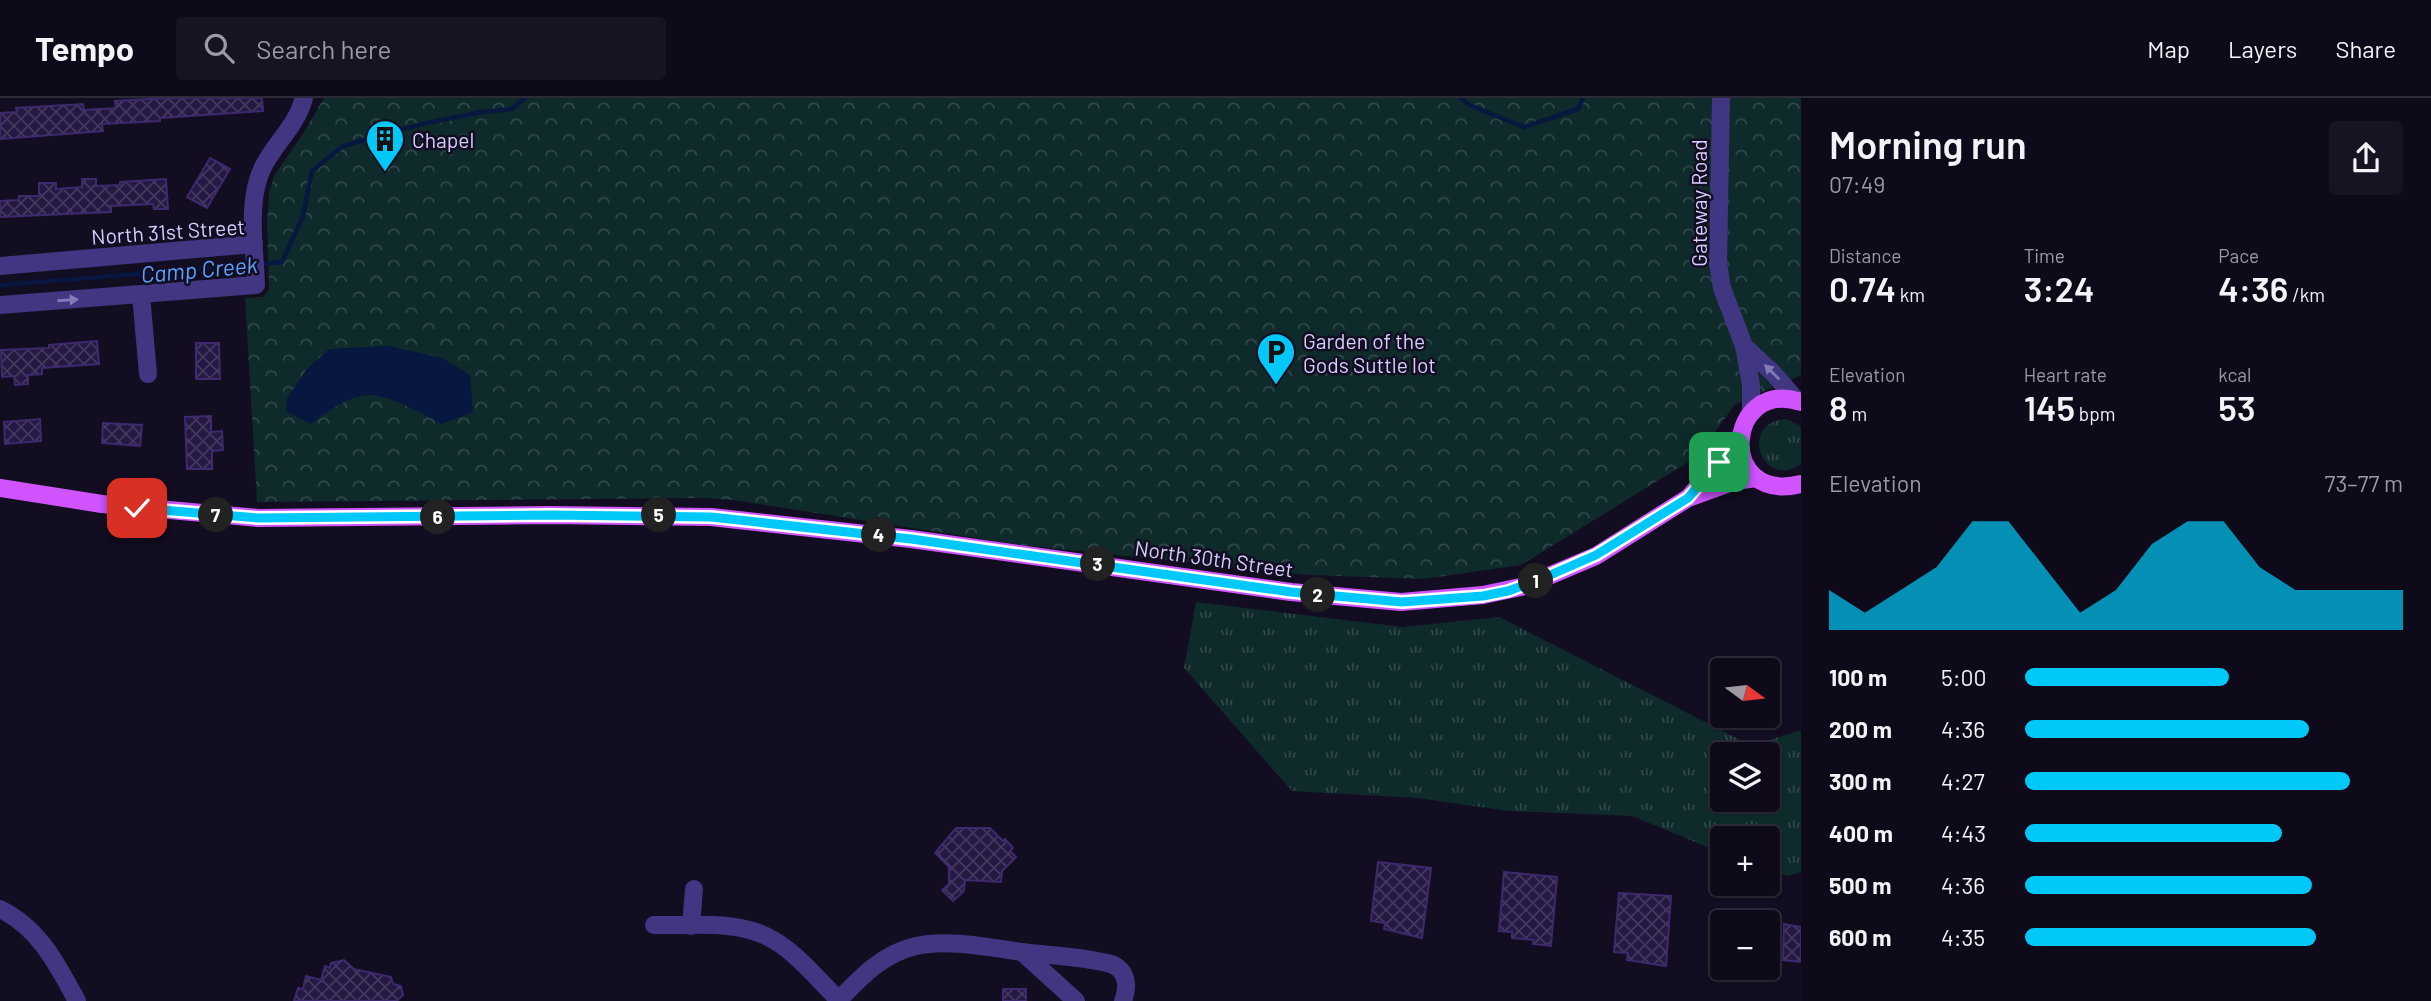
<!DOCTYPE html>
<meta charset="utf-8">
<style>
:root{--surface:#0e0a19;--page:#171322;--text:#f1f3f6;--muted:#9b9aa2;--line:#2e2b38;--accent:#00c8f8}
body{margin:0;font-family:Barlow,sans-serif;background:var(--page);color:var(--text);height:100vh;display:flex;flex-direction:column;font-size:26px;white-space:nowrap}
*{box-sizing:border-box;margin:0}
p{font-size:23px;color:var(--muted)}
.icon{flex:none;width:38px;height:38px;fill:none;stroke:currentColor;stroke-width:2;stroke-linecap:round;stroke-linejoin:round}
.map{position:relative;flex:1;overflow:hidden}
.panel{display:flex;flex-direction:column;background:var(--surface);width:630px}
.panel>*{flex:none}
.needle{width:46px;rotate:105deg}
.fabs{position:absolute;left:1710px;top:560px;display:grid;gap:14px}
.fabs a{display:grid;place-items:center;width:70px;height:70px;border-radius:7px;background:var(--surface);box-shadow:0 2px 5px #0004,0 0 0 2px var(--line);font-size:35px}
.pin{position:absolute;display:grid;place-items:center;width:60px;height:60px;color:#fff;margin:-30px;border-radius:14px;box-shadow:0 4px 10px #0006}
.km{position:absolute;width:35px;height:35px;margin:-18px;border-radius:50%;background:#222;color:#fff;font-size:19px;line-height:35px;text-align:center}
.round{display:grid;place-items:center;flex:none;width:74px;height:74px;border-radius:7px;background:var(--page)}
.overview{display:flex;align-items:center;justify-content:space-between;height:119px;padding:0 28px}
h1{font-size:38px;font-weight:600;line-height:52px}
.figures{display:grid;grid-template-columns:repeat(3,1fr);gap:10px;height:119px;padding:7px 28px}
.figures div{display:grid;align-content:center}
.figures b{font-size:35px;font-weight:600}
.figures small{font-size:19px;font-weight:400}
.figures p{font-size:19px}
.chart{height:196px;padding:14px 28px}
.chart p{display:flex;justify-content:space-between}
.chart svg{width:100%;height:126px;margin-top:7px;fill:var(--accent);opacity:.7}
ul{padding:0 28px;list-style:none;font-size:23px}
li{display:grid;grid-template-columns:112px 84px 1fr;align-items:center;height:52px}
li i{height:18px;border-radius:9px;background:var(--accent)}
header{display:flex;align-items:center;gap:42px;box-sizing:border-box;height:98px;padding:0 35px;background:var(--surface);border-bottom:2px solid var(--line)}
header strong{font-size:33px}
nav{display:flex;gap:38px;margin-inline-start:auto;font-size:24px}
.search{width:490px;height:63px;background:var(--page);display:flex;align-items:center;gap:18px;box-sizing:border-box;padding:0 24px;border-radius:7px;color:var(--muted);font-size:26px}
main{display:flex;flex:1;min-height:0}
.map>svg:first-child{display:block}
</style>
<header>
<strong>Tempo</strong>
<div class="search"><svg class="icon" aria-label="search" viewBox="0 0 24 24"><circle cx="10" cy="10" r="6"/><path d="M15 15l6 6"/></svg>Search here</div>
<nav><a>Map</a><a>Layers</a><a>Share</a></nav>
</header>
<main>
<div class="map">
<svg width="1801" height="903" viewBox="0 0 1801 903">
<defs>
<pattern id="grass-tufts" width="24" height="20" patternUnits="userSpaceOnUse" patternTransform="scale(1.75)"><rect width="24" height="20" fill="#0f2a2b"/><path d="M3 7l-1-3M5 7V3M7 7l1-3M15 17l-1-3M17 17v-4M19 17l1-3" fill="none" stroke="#31484b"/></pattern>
<pattern id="park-crowns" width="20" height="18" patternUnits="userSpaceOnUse" patternTransform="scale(1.75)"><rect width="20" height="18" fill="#0f2a2b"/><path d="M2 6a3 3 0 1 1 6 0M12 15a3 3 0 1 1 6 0" fill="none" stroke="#31484b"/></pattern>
<pattern id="building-cross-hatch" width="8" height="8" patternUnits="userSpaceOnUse" patternTransform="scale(1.75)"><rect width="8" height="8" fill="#251843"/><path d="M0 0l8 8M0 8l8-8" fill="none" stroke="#44385f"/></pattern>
</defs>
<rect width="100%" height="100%" fill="#120d21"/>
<g fill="url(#grass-tufts)" fill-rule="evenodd">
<path d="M1786,321L1801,328V366C1761,393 1738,324 1786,321Z"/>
<path d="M1196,504L1403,529L1499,519L1752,648L1801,632V774L1787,778L1768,771V740H1722V755L1632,718L1509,713L1417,700L1292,693L1184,570ZM1722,656H1768V702H1722Z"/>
</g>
<polygon fill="url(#park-crowns)" points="324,0 1801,0 1801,277 1735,306 1698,358 1521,467 1423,481 1309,477 1022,447 733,402 702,400 257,404 245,200 263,199 269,192 267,125 269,95 274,78 304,34"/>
<path fill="#08173f" d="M389,248L442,260L470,277L473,314L442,326C424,317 391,297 370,297C350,297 327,314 311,326L287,314L286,302L306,272L329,251Z"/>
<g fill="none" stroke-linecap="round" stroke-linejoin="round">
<g stroke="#08173f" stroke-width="4.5">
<polyline points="1461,0 1469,7 1524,29 1578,11 1583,0"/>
<polyline points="260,166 282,164 303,118 312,73 343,48 422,26 482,14 512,11 525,0"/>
<polyline points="0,187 251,167"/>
</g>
</g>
<g fill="url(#building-cross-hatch)" stroke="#3e296f" stroke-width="2">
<polygon points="167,0 262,0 263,13 160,20 160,23 102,26 103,33 0,41 0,15 17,14 16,10 83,6 84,12 116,10 115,3"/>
<polygon points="210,60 230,71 207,110 187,99"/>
<polygon points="82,81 96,81 96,88 120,87 120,84 166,81 168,111 154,111 153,106 111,108 111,114 0,119 0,103 19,102 19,98 39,98 39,85 56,85 56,91 82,89"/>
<polygon points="97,243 99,266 42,270 42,276 28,277 28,286 15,287 14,278 2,279 1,252 49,250 49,247"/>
<polygon points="196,245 219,245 220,281 196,281"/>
<polygon points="211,318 211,334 222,333 223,352 212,353 212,371 187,371 185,319"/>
<polygon points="40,321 41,343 5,346 4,324"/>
<polygon points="103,325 142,327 140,348 102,345"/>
<polygon points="956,730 990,730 1003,743 1005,741 1013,750 1010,753 1016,759 1002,773 1001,784 965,782 964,793 953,803 942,792 949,786 949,769 935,755"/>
<polygon points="1378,764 1431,770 1422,840 1384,831 1385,825 1371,823"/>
<polygon points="1504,774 1557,779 1551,848 1533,846 1534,842 1512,840 1512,834 1499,833"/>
<polygon points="1619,795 1671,798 1666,868 1627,862 1628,855 1614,854"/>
<polygon points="1784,826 1801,829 1801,864 1783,862"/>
<polygon points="344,862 354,871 391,879 393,886 401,888 403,897 397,903 294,903 298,890 303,891 306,878 321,882 325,868 330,870 331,865"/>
<rect x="1003" y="891" width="23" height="12"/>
</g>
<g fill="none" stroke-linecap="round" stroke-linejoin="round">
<g stroke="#403682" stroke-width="18">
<polyline points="1721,0 1718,165 1722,190 1744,248 1751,287 1751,316"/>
<polyline points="0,168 254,146"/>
<polyline points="141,197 148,276"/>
<path d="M0,207L256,187C255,150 246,103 263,69C275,45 297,27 304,0"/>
<polyline points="1744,248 1774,276 1797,303"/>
<path d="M0,811C39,830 57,866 77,903"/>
<path d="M654,827C689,828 733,822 766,838C794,851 817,881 839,902"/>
<polyline points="691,828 694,791"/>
<polyline points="1022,854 1076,903"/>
<path d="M838,903C861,879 882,856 916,848C949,840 996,851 1030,855C1057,858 1085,859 1111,866C1127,872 1129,888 1123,903"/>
</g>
<g stroke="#cf54ff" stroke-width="18">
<path d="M1801,304C1725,279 1716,407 1801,386"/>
<polyline points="0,390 102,406 258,420 549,417 711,419 911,441 1291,494 1401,504 1483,497 1525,488 1596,458 1688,400 1735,383 1756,380"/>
<polyline points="1690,398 1740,339"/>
</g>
</g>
<defs><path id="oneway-solid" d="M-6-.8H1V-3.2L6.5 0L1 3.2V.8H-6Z" transform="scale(1.75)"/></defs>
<g fill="#847aba">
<use href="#oneway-solid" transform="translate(68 202) rotate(-4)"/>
<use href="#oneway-solid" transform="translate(1772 274) rotate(-135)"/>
</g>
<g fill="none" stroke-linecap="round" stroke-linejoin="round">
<defs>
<polyline id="route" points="137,410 258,420 549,417 711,419 911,441 1291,494 1402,504 1483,498 1508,493 1541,481 1596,457 1688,400 1719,364"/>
</defs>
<use href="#route" stroke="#fff" stroke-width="14"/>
<use href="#route" stroke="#00c8f8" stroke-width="9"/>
</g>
<defs>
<symbol id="building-pin" viewBox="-11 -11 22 30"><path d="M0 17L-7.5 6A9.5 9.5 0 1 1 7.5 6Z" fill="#00c8f8" stroke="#120d21"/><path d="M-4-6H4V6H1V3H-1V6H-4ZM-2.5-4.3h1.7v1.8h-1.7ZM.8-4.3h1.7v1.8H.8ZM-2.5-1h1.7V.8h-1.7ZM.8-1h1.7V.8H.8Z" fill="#111"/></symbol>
<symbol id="parking-pin" viewBox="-11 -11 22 30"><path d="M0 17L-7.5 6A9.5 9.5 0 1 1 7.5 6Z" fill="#00c8f8" stroke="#120d21"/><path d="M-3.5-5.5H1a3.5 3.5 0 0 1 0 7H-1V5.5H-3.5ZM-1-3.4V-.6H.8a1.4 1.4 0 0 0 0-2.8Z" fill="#111"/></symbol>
</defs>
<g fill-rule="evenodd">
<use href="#building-pin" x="363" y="19" width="44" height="60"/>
<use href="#parking-pin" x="1254" y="232" width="44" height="60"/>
</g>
<g text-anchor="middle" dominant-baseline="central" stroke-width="5" stroke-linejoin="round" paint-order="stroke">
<g font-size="21" fill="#d7cdff" stroke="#120d21" text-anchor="start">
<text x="412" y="41">Chapel</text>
<text x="1303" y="242">Garden of the<tspan x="1303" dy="24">Gods Suttle lot</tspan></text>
</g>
<g font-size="21" fill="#d7cdff" stroke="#120d21">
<text transform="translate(1698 105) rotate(-90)">Gateway Road</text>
<text transform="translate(168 133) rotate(-4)">North 31st Street</text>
<text transform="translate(1214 460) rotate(8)">North 30th Street</text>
</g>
<g font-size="23" font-style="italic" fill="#5ba3ff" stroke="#120d21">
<text transform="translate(199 171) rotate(-5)">Camp Creek</text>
</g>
</g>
</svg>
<div class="fabs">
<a><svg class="needle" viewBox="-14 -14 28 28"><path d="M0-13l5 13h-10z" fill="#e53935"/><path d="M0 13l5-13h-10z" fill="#9b9aa2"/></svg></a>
<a><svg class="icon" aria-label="layers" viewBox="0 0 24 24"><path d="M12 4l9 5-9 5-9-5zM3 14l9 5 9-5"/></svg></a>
<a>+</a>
<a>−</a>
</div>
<div class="pin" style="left:1719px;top:364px;background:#1e9e55"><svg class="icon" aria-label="arrive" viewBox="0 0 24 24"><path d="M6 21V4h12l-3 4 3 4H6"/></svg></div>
<div class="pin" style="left:137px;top:410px;background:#d93025"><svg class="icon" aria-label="check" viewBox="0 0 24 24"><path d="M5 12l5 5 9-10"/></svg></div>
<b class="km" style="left:1536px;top:483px">1</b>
<b class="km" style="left:1318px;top:497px">2</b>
<b class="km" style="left:1098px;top:466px">3</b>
<b class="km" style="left:879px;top:437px">4</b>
<b class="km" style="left:659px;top:417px">5</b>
<b class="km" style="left:438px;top:419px">6</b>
<b class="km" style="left:216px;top:417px">7</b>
</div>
<section class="panel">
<div class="overview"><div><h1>Morning run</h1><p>07:49</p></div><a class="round"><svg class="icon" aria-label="share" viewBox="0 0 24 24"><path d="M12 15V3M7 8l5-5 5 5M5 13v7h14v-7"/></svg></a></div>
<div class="figures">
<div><p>Distance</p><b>0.74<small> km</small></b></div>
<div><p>Time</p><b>3:24</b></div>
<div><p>Pace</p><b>4:36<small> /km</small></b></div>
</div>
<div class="figures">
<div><p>Elevation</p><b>8<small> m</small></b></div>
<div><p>Heart rate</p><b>145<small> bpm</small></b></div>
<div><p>kcal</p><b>53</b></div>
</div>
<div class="chart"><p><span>Elevation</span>73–77 m</p>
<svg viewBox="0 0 160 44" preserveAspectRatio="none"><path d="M0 44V30L10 38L20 30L30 22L40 6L50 6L60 22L70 38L80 30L90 14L100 6L110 6L120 22L130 30L140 30L150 30L160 30V44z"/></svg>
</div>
<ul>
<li><b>100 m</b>5:00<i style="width:54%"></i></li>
<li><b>200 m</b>4:36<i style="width:75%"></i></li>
<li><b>300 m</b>4:27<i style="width:86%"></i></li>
<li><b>400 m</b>4:43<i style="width:68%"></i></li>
<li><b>500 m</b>4:36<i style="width:76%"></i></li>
<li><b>600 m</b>4:35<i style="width:77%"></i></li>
</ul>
</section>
</main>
